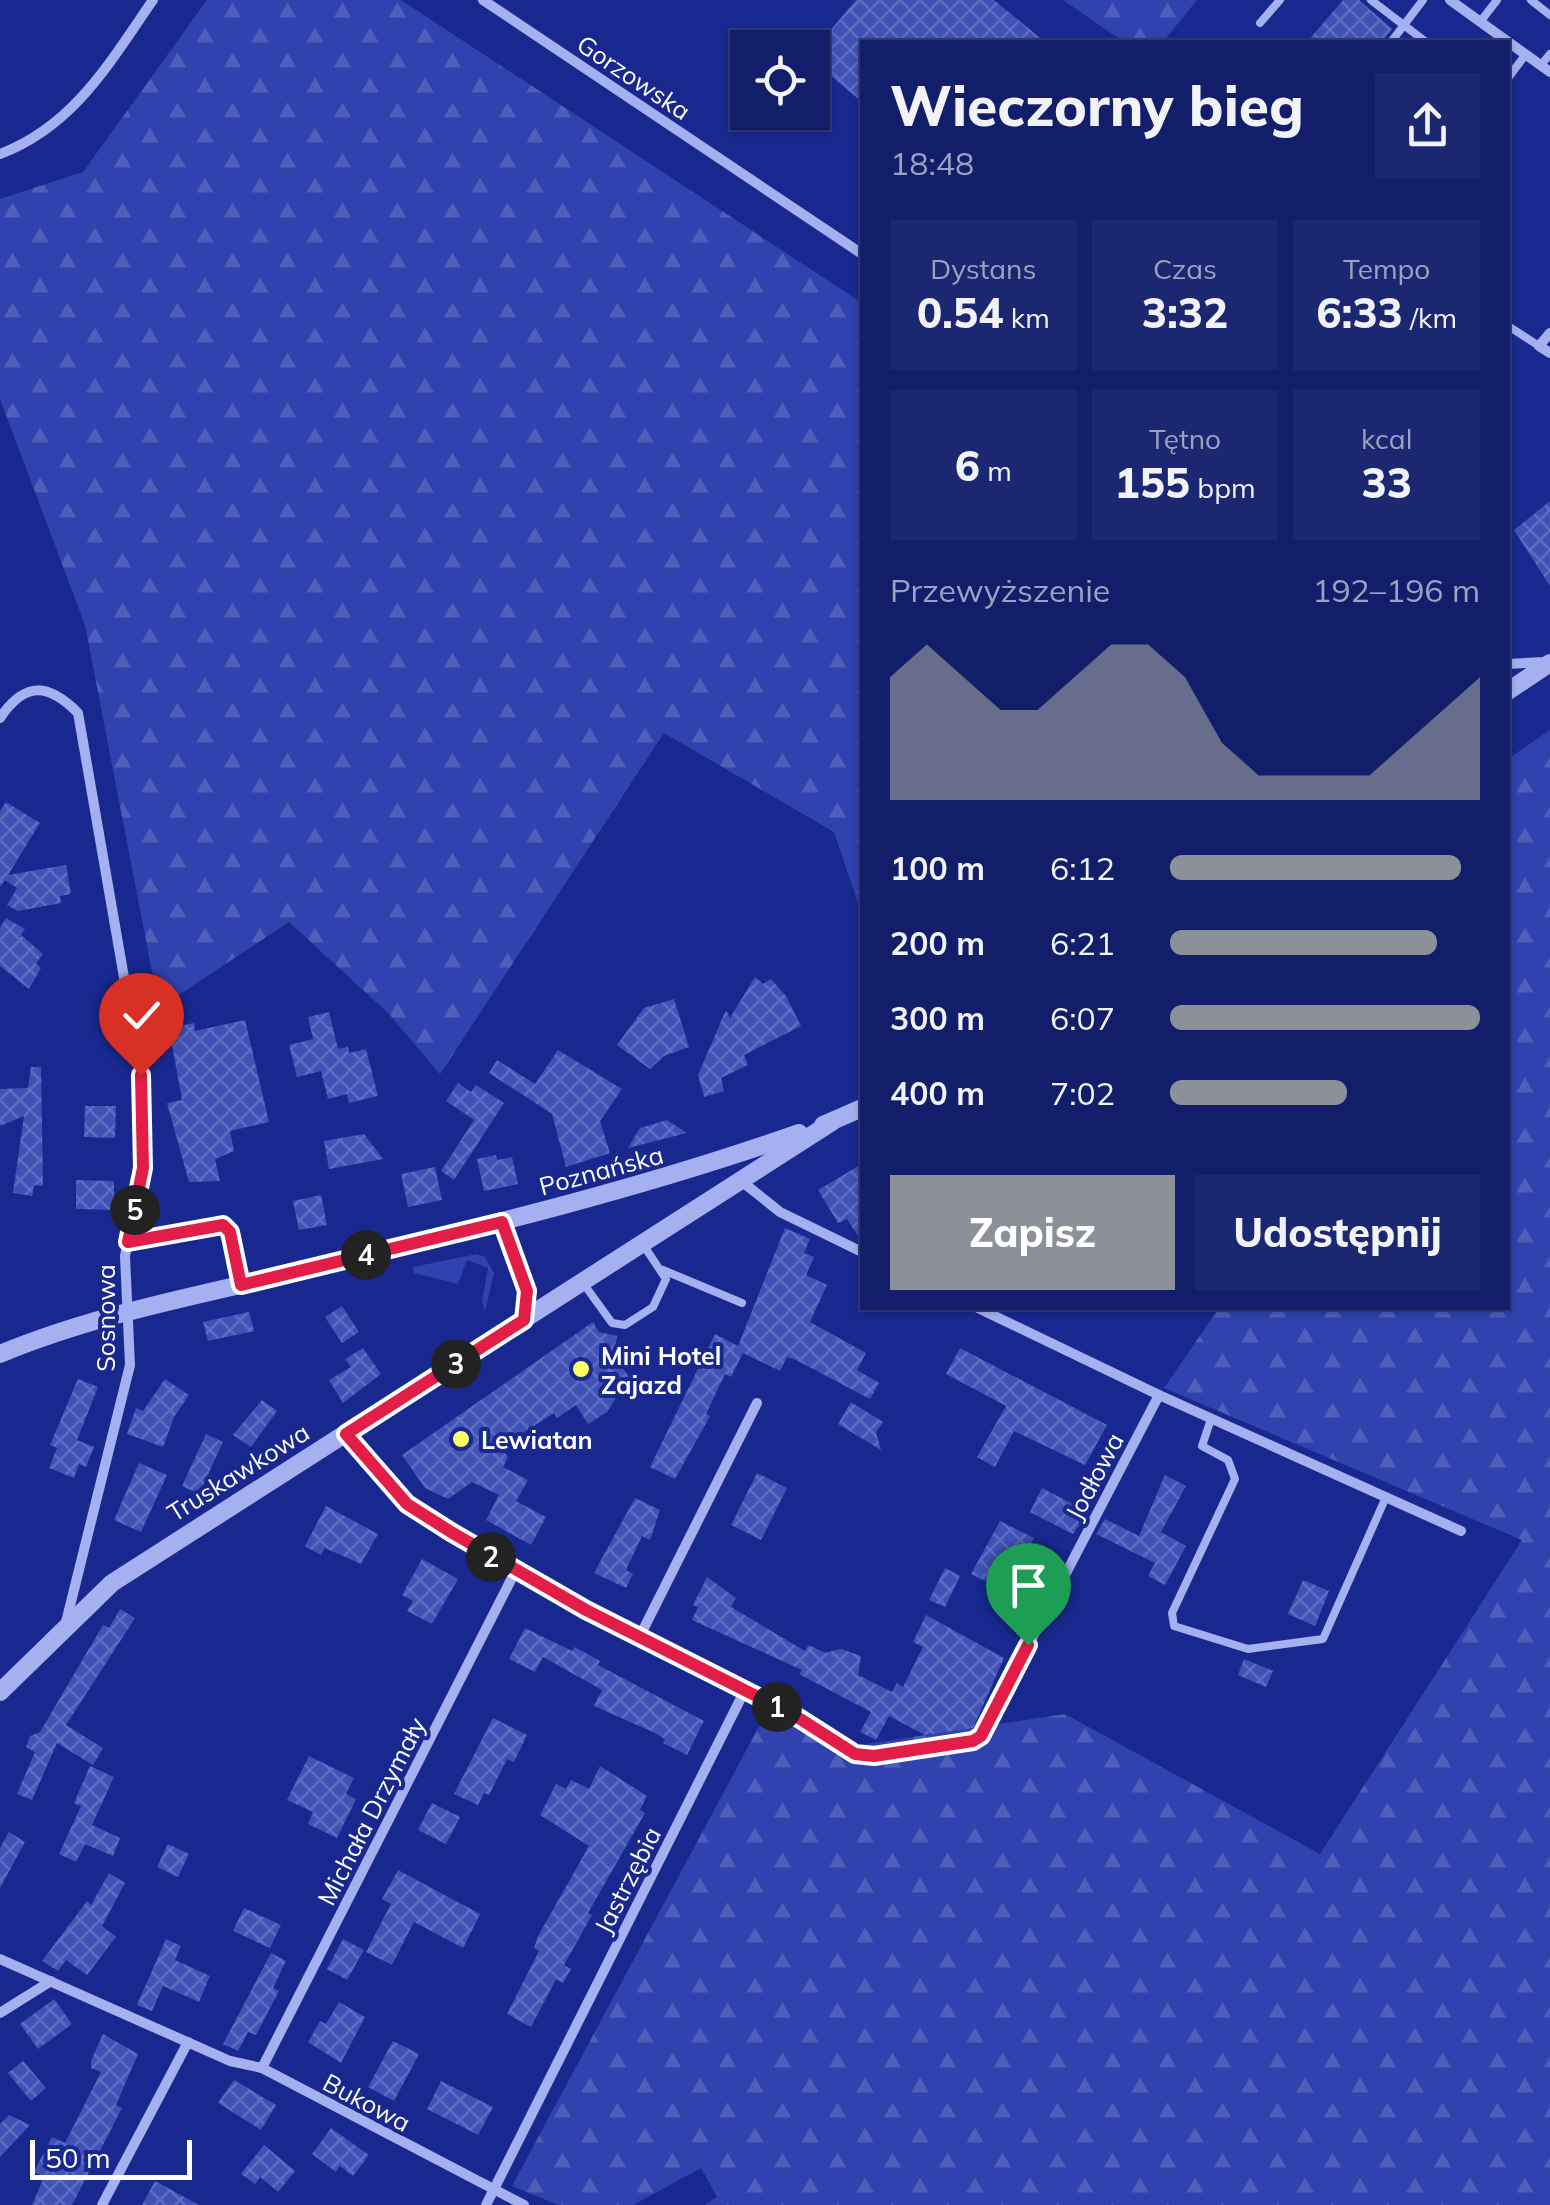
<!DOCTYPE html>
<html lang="pl">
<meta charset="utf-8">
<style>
:root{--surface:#121e6a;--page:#1b2770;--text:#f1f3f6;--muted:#9ca2c1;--line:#313c7e;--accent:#8c9099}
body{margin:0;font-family:Mulish,sans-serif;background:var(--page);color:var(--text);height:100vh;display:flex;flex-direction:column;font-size:38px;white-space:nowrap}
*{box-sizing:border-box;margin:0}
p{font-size:32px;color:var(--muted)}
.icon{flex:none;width:55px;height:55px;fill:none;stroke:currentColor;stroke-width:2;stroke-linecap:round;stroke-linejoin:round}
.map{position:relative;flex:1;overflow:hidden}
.panel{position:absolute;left:860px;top:40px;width:650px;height:1270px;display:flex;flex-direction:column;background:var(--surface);border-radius:0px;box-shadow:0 2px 8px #0004,0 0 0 2px var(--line)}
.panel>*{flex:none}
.fabs{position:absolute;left:730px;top:30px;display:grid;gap:20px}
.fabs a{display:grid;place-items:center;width:100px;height:100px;border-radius:0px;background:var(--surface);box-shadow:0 2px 8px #0004,0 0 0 2px var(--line);font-size:50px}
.scale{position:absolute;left:30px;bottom:25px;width:162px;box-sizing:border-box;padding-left:10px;border:5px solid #fff;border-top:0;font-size:28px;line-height:35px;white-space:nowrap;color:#fff;-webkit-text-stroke:8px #18288e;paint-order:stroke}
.pin{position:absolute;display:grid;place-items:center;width:85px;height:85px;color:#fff;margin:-102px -42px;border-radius:50% 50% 50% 0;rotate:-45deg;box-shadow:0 0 10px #0007}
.pin .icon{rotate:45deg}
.km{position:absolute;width:50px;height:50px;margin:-25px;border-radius:50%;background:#222;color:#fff;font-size:28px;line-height:50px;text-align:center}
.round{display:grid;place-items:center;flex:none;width:105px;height:105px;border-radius:0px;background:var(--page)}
.headline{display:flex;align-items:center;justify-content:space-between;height:170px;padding:0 30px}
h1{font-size:55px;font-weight:800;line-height:75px}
.metrics{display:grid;grid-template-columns:repeat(3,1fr);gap:15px;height:170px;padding:10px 30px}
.metrics div{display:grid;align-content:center;border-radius:0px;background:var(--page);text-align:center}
.metrics b{font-size:42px;font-weight:800}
.metrics small{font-size:28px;font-weight:400}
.metrics p{font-size:28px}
.chart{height:280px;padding:20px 30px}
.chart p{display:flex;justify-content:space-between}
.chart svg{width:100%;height:180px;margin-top:10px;fill:var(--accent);opacity:.7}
.action{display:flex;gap:20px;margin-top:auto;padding:20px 30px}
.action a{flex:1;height:115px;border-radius:0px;background:var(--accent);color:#fff;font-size:40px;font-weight:800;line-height:115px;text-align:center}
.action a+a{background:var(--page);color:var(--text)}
ul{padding:0 30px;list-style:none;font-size:32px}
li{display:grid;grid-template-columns:160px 120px 1fr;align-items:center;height:75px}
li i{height:25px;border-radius:12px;background:var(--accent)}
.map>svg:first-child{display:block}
</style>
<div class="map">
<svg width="1550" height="2205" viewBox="0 0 1550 2205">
<defs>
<pattern id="forest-firs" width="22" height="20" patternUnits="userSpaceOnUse" patternTransform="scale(2.5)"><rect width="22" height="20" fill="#2f42ae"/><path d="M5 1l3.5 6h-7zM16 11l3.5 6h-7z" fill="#4e5eba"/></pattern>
<pattern id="building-cross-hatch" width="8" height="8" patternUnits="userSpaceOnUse" patternTransform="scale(2.5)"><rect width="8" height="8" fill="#4152b6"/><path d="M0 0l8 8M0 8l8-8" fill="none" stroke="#5e6cc1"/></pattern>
</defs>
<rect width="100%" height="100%" fill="#18288e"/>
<polygon fill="#2f42ae" points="477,1254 485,1257 494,1273 485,1311 482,1301 488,1268 467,1260 458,1284 414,1273 413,1267"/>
<g fill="url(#forest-firs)">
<polygon points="207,0 401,0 862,303 862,915 834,832 664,733 440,1074 389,1014 289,922 159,1008 85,625 0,399 0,199 83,172"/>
<polygon points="1063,0 1197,0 1163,42 1124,42"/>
<polygon points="1550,730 1550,2205 704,2205 717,2197 701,2168 633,2205 558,2205 512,2186 769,1708 853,1746 1065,1714 1320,1854 1522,1540 1164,1388 1219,1308 1508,1308 1508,759"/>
</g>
<g fill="url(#building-cross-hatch)">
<polygon points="856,0 994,0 1045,42 862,42 862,102 812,60 812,52"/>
<polygon points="1343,0 1359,0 1392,29 1381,42 1307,42"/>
<polygon points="1550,501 1550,586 1514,530"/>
<polygon points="6,802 40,823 8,875 66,865 71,894 60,896 61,903 18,911 7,905 17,888 5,880 0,887 0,811"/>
<polygon points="6,918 25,929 21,935 43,954 36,963 41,968 29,989 0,966 0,928"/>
<polygon points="755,977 763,984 771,979 786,996 801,1026 744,1055 748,1065 721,1078 724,1091 704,1097 698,1075 726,1010 730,1018"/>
<polygon points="674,999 689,1047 664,1056 650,1069 617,1045 644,1008"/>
<polygon points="329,1012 338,1049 348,1047 349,1053 366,1049 378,1096 349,1103 347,1094 328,1099 321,1071 297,1077 289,1045 313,1039 308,1017"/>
<polygon points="245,1020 269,1122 230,1131 234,1151 215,1159 220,1181 189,1182 167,1103 182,1100 169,1028 194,1023 195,1031"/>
<polygon points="558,1050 622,1089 600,1121 610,1153 566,1167 552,1114 489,1073 497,1060 535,1084"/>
<polygon points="31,1067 41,1067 43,1186 34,1185 32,1196 13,1193 24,1116 0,1126 0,1089 28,1088"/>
<polygon points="458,1083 471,1092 476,1085 504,1103 454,1180 441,1171 474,1120 446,1101"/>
<polygon points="85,1106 116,1106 115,1138 84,1137"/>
<polygon points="667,1120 687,1133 628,1148 640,1128"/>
<polygon points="364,1134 383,1159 329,1169 324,1141"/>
<polygon points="496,1155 497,1160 512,1157 518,1184 484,1191 477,1159"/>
<polygon points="862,1164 862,1242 847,1219 838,1223 818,1190"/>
<polygon points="435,1167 442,1200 408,1207 401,1174"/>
<polygon points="76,1180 114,1181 114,1210 76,1209"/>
<polygon points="321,1195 327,1225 299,1230 293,1201"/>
<polygon points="785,1228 810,1239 804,1253 814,1257 806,1275 827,1285 810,1322 866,1353 857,1370 879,1383 870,1399 796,1360 787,1357 780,1371 743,1353 731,1377 725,1374 706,1414 710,1416 675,1479 650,1467 715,1334 738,1346"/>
<polygon points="342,1306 359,1332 342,1343 325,1317"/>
<polygon points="249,1312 254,1331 208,1341 203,1322"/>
<polygon points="593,1322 599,1332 617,1336 614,1355 629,1377 607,1412 588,1424 576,1405 557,1418 554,1413 501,1447 508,1457 503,1467 528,1480 516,1501 546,1517 531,1545 486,1520 499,1495 472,1482 448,1499 425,1488 402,1455"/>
<polygon points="363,1348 381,1374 343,1403 329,1380 351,1367 345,1359"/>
<polygon points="960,1348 1107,1425 1085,1465 1014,1431 995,1467 977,1457 1006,1406 946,1374"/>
<polygon points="78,1379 98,1387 77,1440 94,1447 86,1467 79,1464 74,1478 49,1468 57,1448 50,1445"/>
<polygon points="165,1379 189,1395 174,1417 163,1447 127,1434 136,1408 143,1411"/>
<polygon points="262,1400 277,1411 251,1447 233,1435"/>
<polygon points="851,1402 883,1422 876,1432 881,1450 838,1424"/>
<polygon points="206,1434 223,1442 199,1494 182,1486"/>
<polygon points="139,1463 167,1475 141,1532 114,1520"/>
<polygon points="757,1473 787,1488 761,1540 731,1525"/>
<polygon points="1165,1475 1186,1486 1161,1532 1186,1546 1165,1585 1148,1576 1155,1563 1096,1534 1105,1519 1139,1536"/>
<polygon points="1042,1488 1088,1512 1073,1534 1030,1512"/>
<polygon points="635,1498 660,1510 650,1540 642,1536 626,1570 633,1574 626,1588 594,1573"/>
<polygon points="326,1506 378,1534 361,1564 325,1548 321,1555 305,1546"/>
<polygon points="1000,1521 1034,1538 1006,1591 971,1574"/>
<polygon points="422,1559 458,1579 432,1624 407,1611 413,1601 402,1595"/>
<polygon points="945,1568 960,1576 945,1607 929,1600"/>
<polygon points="707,1577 736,1598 731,1607 805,1651 809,1645 825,1653 841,1649 861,1656 858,1675 892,1692 897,1683 903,1687 923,1647 913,1642 926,1615 1004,1658 973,1728 925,1735 889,1716 876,1740 860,1732 871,1712 799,1674 802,1670 692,1620 698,1607 693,1605"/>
<polygon points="1303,1580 1329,1591 1315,1626 1288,1614"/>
<polygon points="120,1609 135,1618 66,1725 103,1748 93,1765 57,1743 32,1800 17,1794 35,1752 26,1747 30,1736 40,1732 103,1625 109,1628"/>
<polygon points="525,1628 572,1651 575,1647 600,1661 598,1665 704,1721 687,1755 663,1743 665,1739 653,1732 594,1706 602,1690 543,1657 535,1672 509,1659"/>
<polygon points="1244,1659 1273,1671 1266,1687 1238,1675"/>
<polygon points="493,1718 527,1735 514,1762 507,1759 489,1795 484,1793 478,1805 454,1794"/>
<polygon points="309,1756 354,1778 346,1794 356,1799 337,1838 308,1824 313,1812 287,1800"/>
<polygon points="90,1766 114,1777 92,1825 120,1838 113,1856 85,1844 76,1862 59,1854 81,1806 74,1803"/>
<polygon points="600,1766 647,1796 640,1810 645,1813 588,1913 592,1915 564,1965 571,1969 563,1983 556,1979 531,2027 507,2014 539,1951 534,1948 538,1936 589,1846 540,1815 556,1784 566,1789 571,1780 589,1789"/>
<polygon points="432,1803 460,1817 446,1844 418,1830"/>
<polygon points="9,1832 25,1842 0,1888 0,1848"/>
<polygon points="168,1844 189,1854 178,1877 157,1867"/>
<polygon points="398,1870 480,1914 463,1948 414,1922 392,1965 366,1952 391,1904 382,1899"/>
<polygon points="109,1873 125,1883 102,1926 116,1937 87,1975 66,1960 58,1971 42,1961 87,1901 91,1905"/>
<polygon points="244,1908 281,1925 270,1948 233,1931"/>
<polygon points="166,1939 181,1946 175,1960 210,1976 199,2002 163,1986 152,2011 137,2005"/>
<polygon points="343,1939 364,1950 347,1980 327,1969"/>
<polygon points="271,1953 286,1961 273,1988 279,1991 256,2035 248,2032 238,2051 223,2044"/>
<polygon points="54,1999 72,2024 38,2049 20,2024"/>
<polygon points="339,2002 365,2017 341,2063 308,2042 320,2021 326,2024"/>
<polygon points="103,2034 138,2054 116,2105 122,2108 72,2205 32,2205 44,2177 34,2172 52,2137 65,2143 101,2072 91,2068 91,2061"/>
<polygon points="393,2041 419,2054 394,2101 368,2087"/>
<polygon points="23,2061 46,2088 31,2101 8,2073"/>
<polygon points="234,2080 276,2105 261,2130 218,2103"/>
<polygon points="441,2081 493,2107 478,2135 427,2109"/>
<polygon points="9,2115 30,2125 0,2157 0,2124"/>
<polygon points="331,2128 369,2155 353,2176 340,2166 336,2172 312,2154"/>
<polygon points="264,2145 295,2171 278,2192 260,2177 255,2184 241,2174"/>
<polygon points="155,2181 199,2205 142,2205"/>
</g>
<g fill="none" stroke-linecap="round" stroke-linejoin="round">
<g stroke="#a4b0ef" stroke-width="8">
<polyline points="1371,0 1426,42"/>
<polyline points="1531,0 1550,15"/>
<polyline points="1480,22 1497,0"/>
<polyline points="1260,23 1280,0"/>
<polyline points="1391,42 1423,0"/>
<polyline points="1541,65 1550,54"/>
<polyline points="1508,78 1526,54"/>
<polyline points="1508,326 1539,346"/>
<polyline points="128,1242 223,1225 230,1232 241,1285"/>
<polyline points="663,1270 742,1303"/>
<polyline points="583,1283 612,1323 625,1325 653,1307 666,1279 642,1243"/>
<polyline points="1211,1419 1202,1446 1228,1460 1235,1479 1172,1613 1174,1626 1248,1649 1323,1639 1386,1497"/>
<polyline points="745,1690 855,1754 967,1745 981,1736"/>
</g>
<g stroke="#a4b0ef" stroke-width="10">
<polyline points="483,0 862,254"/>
<polyline points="1450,0 1550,72"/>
<path d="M0,154C74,126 110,62 153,0"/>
<polyline points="1550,333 1539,346 1550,353"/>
<polyline points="1508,664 1544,662"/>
<path d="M0,718C25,681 48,683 78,713L141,1075L143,1168L125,1256L130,1365L66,1622"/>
<polyline points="740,1180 780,1212 862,1252"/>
<polyline points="978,1308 1159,1395 1461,1531"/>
<polyline points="346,1434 407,1504 515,1572 745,1690 486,2205"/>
<polyline points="639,1638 757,1403"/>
<polyline points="981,1736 1159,1395"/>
<polyline points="0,1959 230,2061 262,2068 524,2205"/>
<polyline points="0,2013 51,1981"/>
<polyline points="262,2068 515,1572"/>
<polyline points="102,2205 188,2042"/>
</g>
<g stroke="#a4b0ef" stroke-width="18">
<polyline points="1508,691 1550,663"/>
<polyline points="823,1125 862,1108"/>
<polyline points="502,1222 527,1291 524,1320"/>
<path d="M0,1354C96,1314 200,1295 300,1271C469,1230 635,1191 799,1133"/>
<polyline points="0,1692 112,1583 832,1122"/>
</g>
</g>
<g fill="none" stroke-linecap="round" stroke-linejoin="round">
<defs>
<polyline id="route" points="141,1075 143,1168 128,1242 223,1225 230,1232 241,1285 502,1222 527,1291 524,1320 346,1434 407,1504 451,1532 586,1610 794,1715 855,1754 874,1756 973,1741 981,1736 1028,1645"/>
</defs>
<use href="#route" stroke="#fff" stroke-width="20"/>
<use href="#route" stroke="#e11d48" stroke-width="12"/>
</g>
<g fill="#fdff62" stroke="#18288e" stroke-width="4">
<circle cx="581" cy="1369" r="10"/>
<circle cx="461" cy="1439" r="10"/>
</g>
<g text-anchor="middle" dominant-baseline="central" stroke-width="8" stroke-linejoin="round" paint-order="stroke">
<g font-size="25" fill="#fff" stroke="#18288e">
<text transform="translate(634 77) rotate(34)">Gorzowska</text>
<text transform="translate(601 1170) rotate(-15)">Poznańska</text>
<text transform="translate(105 1318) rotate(-90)">Sosnowa</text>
<text transform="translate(238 1472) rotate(-32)">Truskawkowa</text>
<text transform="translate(1094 1476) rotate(-62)">Jodłowa</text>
<text transform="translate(371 1811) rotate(-63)">Michała Drzymały</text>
<text transform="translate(627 1880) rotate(-63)">Jastrzębia</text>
<text transform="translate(367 2102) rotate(28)">Bukowa</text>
</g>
<g font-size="25" font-weight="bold" fill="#fff" stroke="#18288e" text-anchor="start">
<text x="601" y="1355">Mini Hotel<tspan x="601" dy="29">Zajazd</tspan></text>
<text x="481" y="1439">Lewiatan</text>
</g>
</g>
</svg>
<div class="fabs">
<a><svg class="icon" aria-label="locate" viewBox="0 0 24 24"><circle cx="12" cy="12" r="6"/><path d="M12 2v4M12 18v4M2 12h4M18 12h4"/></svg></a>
</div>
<div class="scale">50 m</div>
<div class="pin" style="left:1028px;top:1645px;background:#1e9e55"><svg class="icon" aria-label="arrive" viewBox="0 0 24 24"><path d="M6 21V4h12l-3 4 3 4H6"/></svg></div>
<div class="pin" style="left:141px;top:1075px;background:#d93025"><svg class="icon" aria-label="check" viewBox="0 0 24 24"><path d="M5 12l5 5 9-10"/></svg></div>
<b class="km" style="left:777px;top:1707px">1</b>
<b class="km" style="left:491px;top:1557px">2</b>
<b class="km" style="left:456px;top:1364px">3</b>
<b class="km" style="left:366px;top:1255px">4</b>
<b class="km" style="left:135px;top:1210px">5</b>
<section class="panel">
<div class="headline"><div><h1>Wieczorny bieg</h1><p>18:48</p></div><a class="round"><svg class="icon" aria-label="share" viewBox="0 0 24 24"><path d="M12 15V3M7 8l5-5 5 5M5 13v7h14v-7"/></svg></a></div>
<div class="metrics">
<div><p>Dystans</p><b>0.54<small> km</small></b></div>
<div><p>Czas</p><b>3:32</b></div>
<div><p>Tempo</p><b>6:33<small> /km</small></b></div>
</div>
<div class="metrics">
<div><b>6<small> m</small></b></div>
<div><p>Tętno</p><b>155<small> bpm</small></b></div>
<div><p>kcal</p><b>33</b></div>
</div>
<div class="chart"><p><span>Przewyższenie</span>192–196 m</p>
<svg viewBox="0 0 160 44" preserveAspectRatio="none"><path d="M0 44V14L10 6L20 14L30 22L40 22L50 14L60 6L70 6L80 14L90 30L100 38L110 38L120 38L130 38L140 30L150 22L160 14V44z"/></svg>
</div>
<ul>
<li><b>100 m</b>6:12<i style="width:94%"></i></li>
<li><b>200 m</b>6:21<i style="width:86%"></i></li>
<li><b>300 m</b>6:07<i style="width:100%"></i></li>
<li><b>400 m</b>7:02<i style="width:57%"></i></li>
</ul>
<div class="action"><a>Zapisz</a><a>Udostępnij</a></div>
</section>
</div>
